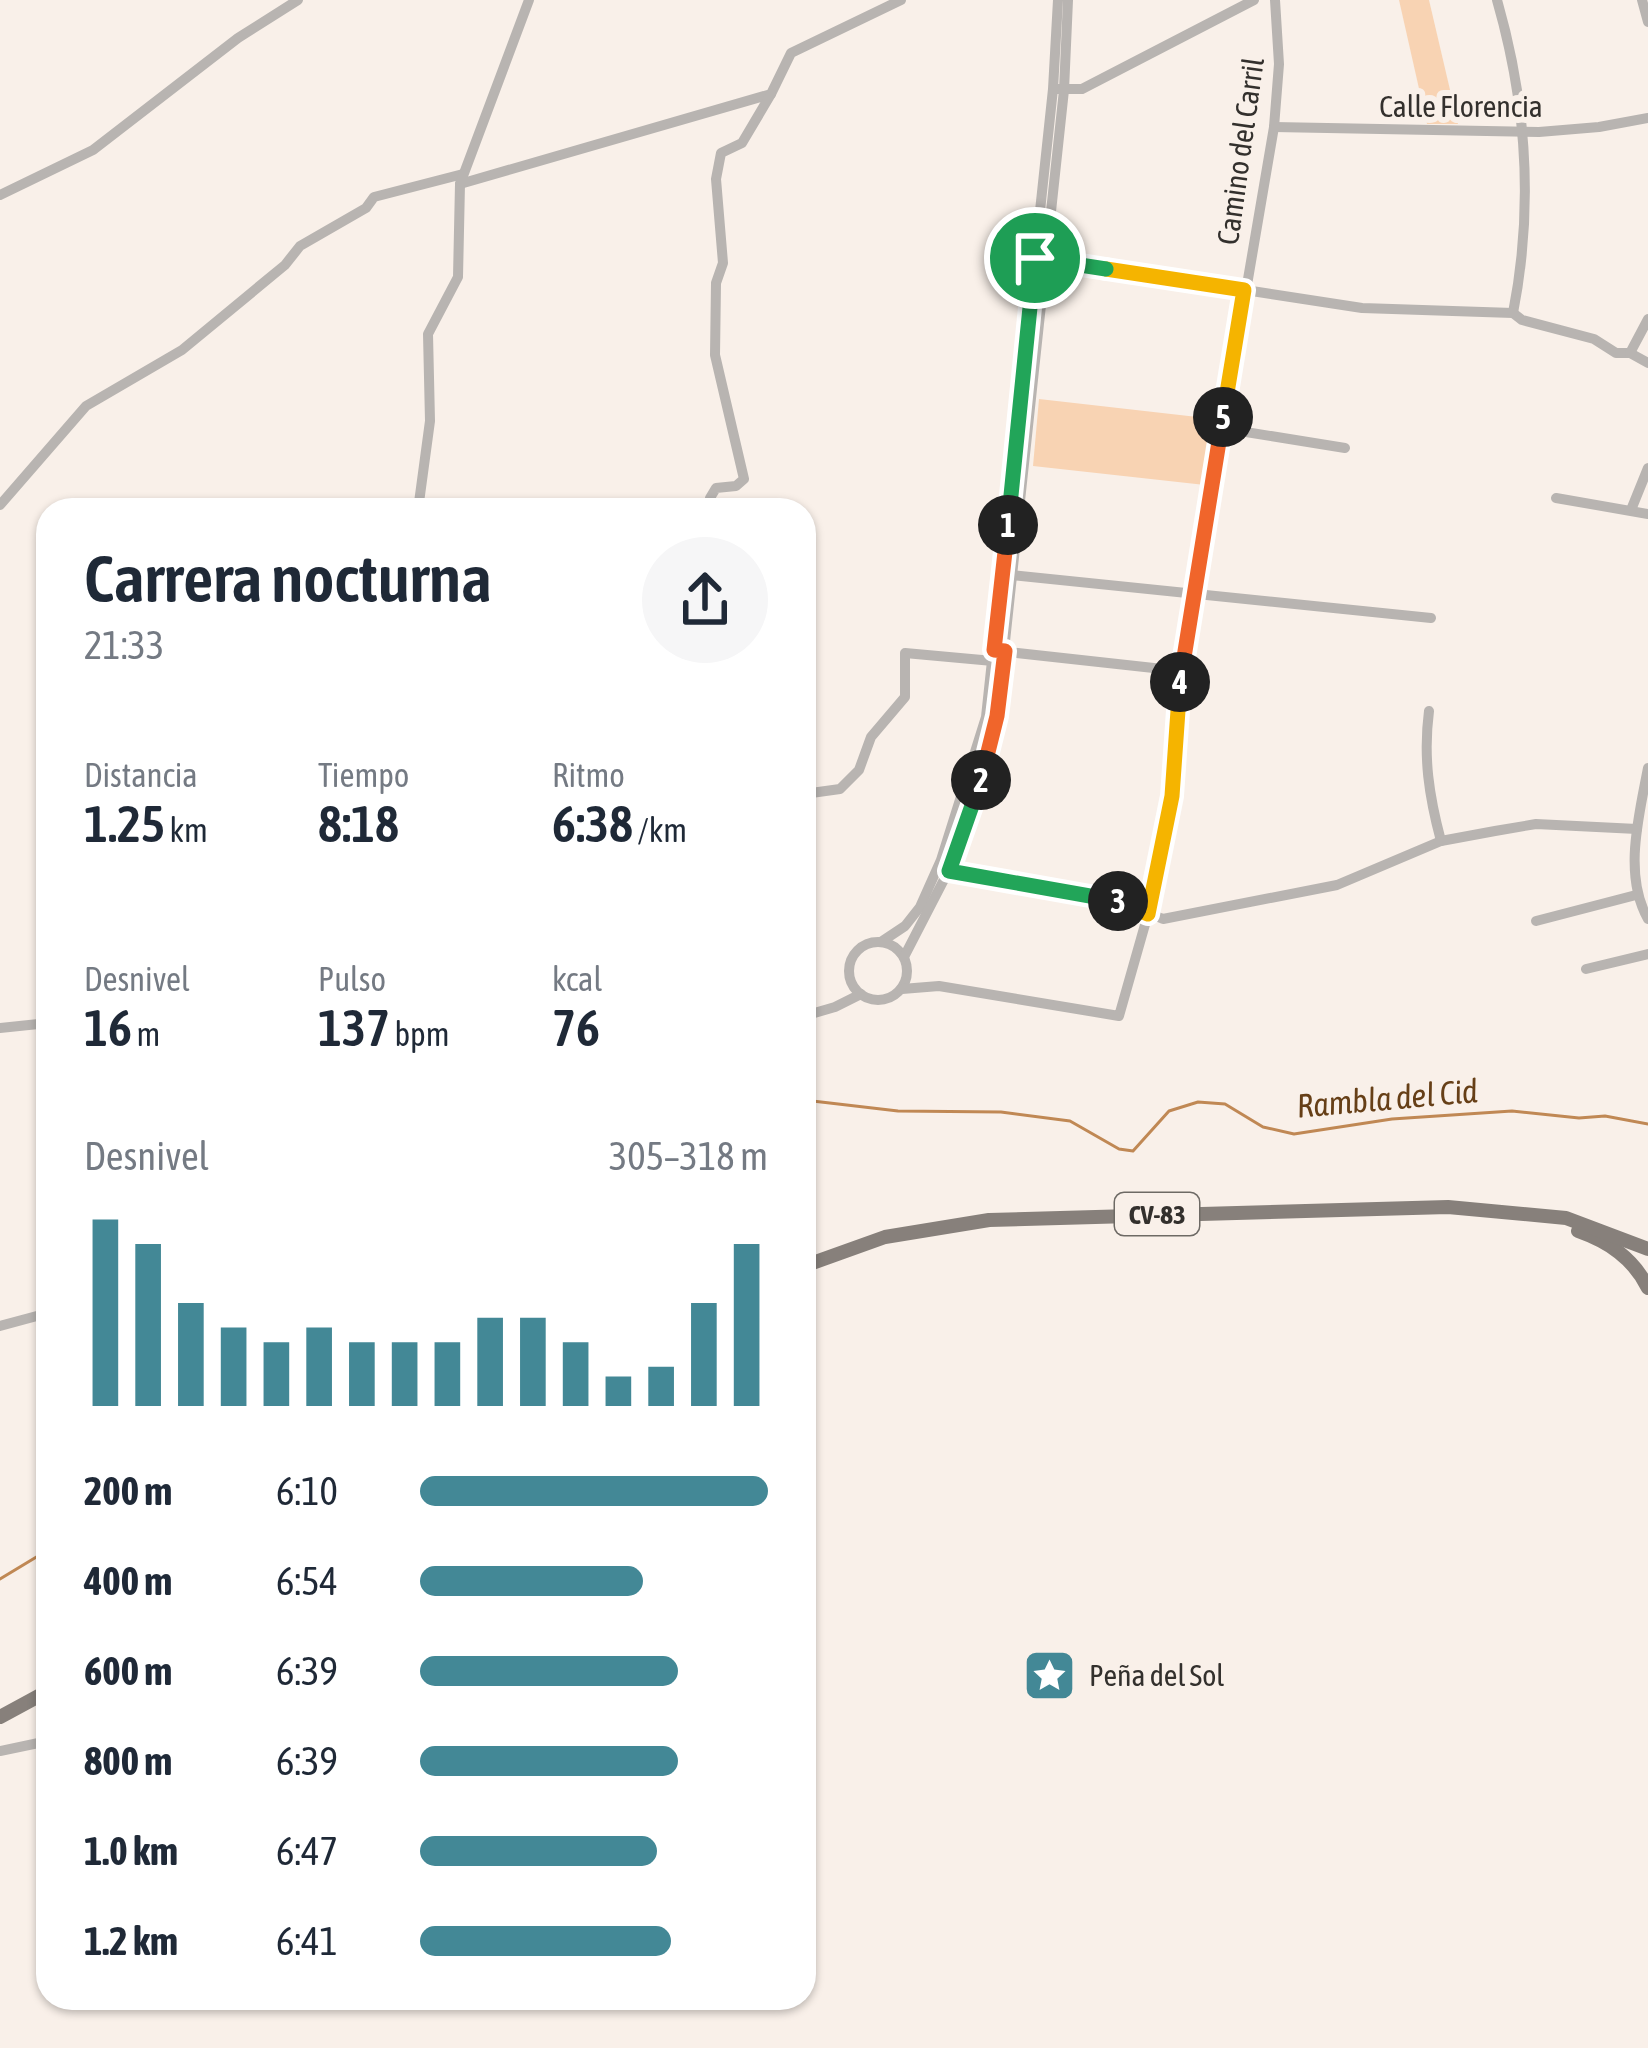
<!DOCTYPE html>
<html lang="es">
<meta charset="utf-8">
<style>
:root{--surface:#fff;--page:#f6f6f7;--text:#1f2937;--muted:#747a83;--accent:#438896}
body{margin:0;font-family:"Asap Condensed",sans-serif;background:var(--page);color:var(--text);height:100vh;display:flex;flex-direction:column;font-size:45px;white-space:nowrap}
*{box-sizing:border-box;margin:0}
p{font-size:39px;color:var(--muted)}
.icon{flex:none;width:66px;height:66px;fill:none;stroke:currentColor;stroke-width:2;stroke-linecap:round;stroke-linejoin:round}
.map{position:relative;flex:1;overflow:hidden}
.drawer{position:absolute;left:36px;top:498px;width:780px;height:1512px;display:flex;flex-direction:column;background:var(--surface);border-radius:36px;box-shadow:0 3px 9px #0004}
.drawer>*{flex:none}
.pin{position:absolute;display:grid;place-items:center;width:102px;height:102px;color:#fff;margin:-51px;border:6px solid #fff;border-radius:50%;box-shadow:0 3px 12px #0007}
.km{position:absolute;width:60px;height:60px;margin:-30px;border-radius:50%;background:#222;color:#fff;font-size:33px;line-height:60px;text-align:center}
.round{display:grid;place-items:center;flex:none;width:126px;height:126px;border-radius:63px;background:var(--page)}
.head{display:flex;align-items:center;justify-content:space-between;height:204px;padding:0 48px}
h1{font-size:66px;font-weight:600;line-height:90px}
.figures{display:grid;grid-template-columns:repeat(3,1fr);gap:18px;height:204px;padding:12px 48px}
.figures div{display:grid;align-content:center}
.figures b{font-size:51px;font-weight:600}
.figures small{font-size:33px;font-weight:400}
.figures p{font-size:33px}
.chart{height:336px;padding:24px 48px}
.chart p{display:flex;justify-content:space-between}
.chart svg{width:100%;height:216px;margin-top:12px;stroke:var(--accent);stroke-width:6}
ul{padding:0 48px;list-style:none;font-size:39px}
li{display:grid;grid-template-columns:192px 144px 1fr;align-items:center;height:90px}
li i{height:30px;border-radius:15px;background:var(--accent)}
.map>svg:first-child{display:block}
</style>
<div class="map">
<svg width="1648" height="2048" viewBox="0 0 1648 2048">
<rect width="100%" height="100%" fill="#f9f0e9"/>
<g fill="#f8d3b3">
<polygon points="1399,0 1429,0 1458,124 1427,124"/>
<polygon points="1039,399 1215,419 1205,485 1033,466"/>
</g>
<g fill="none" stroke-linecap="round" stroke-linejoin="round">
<g stroke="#c08854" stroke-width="3">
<polyline points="804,1100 898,1111 1001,1112 1070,1121 1119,1149 1133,1151 1169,1111 1198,1102 1225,1104 1263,1127 1294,1134 1392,1119 1512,1111 1579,1118 1605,1116 1648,1124"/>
<polyline points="0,1579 48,1550"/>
</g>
<g stroke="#b8b4b1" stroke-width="10">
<path d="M1497,0C1527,104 1534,206 1513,313"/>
<polyline points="1642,0 1648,22"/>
<polyline points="1057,89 1082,89 1254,0"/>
<polyline points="1274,127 1539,132 1599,127 1648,118"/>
<polyline points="460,184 771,94 791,53 901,0"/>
<polyline points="0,195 93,150 238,38 298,0"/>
<polyline points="1044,259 1362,308 1513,313 1522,320 1594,339 1616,353 1630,353 1648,363"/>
<polyline points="1630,353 1648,319"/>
<polyline points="1221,428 1345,448"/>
<polyline points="1556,498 1648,514"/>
<polyline points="0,505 86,406 182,350 285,265 300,246 366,208 374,197 463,174"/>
<polyline points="418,510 430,421 428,334 458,277 460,184 529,0"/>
<polyline points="711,510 710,498 716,488 736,486 744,479 715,355 716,283 723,263 716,179 721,153 742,143 771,94"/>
<polyline points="1631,510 1648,468"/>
<polyline points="1012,575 1431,618"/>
<polyline points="999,651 1181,671"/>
<path d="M1429,711C1423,757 1429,796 1441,841"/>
<path d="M1648,768C1639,816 1623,875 1648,919"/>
<polyline points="804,794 840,789 859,770 871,737 905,697 905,653 993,661"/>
<polyline points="947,870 1122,902 1163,919 1337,885 1441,841 1495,831 1536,824 1637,829"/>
<polyline points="1536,921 1636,895"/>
<polyline points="881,942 905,926 920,907 941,860 986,717 1053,89 1058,0"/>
<circle cx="878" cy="971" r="29"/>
<polyline points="904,957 951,866 978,789 997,716 1064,90 1068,0"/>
<polyline points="1586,969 1648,954"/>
<polyline points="902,989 939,986 1119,1016 1148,914 1172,797 1181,671 1274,127 1279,64 1275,0"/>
<polyline points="804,1016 835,1007 861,994"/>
<polyline points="0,1028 48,1023"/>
<polyline points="0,1326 48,1313"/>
<polyline points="0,1751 48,1741"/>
</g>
<g stroke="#87807b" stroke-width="14">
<path d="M1578,1231C1609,1242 1633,1258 1648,1288"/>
<polyline points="804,1266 885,1237 989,1220 1448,1207 1566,1218 1648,1249"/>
<polyline points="0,1717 48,1691"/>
</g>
</g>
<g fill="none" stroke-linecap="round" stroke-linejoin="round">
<defs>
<polyline id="split-1" points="1008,525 1035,258"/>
<polyline id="split-2" points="981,780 997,716 1005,651 994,650 1008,525"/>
<polyline id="split-3" points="981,780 949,871 1118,901"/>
<polyline id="split-4" points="1118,901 1148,914 1172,796 1180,682"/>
<polyline id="split-5" points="1180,682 1223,417"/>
<polyline id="split-6" points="1106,269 1244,290 1223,417"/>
<polyline id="split-7" points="1035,258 1106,269"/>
</defs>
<use href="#split-1" stroke="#fff" stroke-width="24"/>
<use href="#split-2" stroke="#fff" stroke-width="24"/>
<use href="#split-3" stroke="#fff" stroke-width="24"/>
<use href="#split-4" stroke="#fff" stroke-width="24"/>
<use href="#split-5" stroke="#fff" stroke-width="24"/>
<use href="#split-6" stroke="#fff" stroke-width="24"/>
<use href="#split-7" stroke="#fff" stroke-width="24"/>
<use href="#split-1" stroke="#22a559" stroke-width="15"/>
<use href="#split-2" stroke="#f0652b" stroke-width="15"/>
<use href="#split-3" stroke="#22a559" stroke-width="15"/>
<use href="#split-4" stroke="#f5b400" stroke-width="15"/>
<use href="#split-5" stroke="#f0652b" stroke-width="15"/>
<use href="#split-6" stroke="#f5b400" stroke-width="15"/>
<use href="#split-7" stroke="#22a559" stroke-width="15"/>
</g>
<defs>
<symbol id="sight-square" viewBox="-11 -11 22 22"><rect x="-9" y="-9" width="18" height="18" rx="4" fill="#438896" stroke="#f9f0e9"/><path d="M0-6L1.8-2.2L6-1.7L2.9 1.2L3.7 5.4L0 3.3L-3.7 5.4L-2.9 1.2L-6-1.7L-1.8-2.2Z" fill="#fff"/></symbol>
</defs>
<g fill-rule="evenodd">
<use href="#sight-square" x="1020" y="1646" width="59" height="59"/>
</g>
<g text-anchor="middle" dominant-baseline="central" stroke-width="12" stroke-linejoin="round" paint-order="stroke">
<rect fill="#f9f0e9" stroke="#6e6a65" stroke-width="3" x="1115" y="1193" width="84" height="42" rx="9"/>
<g font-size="27" font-weight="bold" fill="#33302d">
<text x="1157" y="1214">CV-83</text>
</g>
<g font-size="30" fill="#33302d" stroke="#f9f0e9">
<text x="1461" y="106">Calle Florencia</text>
<text transform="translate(1240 151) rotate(-82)">Camino del Carril</text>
</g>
<g font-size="30" fill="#33302d" stroke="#f9f0e9" text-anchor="start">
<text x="1089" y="1675">Peña del Sol</text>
</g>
<g font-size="33" font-style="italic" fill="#663f17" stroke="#f9f0e9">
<text transform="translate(1387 1098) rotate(-5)">Rambla del Cid</text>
</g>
</g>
</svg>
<div class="pin" style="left:1035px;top:258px;background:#1e9e55"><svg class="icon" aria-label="arrive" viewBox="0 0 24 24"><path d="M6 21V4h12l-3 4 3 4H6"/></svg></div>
<b class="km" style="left:1008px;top:525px">1</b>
<b class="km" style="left:981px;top:780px">2</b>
<b class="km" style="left:1118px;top:901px">3</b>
<b class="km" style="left:1180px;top:682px">4</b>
<b class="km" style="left:1223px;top:417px">5</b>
<section class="drawer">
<div class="head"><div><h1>Carrera nocturna</h1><p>21:33</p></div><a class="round"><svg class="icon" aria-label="share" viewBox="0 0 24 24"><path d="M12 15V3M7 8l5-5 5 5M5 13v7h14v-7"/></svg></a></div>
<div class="figures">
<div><p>Distancia</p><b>1.25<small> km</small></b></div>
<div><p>Tiempo</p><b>8:18</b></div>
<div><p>Ritmo</p><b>6:38<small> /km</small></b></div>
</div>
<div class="figures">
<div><p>Desnivel</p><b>16<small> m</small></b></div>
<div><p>Pulso</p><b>137<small> bpm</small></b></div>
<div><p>kcal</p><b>76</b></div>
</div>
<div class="chart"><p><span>Desnivel</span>305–318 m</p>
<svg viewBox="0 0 160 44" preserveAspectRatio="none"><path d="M5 44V6M15 44V11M25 44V23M35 44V28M45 44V31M55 44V28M65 44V31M75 44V31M85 44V31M95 44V26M105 44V26M115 44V31M125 44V38M135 44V36M145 44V23M155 44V11"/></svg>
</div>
<ul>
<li><b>200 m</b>6:10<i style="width:100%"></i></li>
<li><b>400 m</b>6:54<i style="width:64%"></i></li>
<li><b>600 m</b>6:39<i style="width:74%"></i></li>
<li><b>800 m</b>6:39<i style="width:74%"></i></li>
<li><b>1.0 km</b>6:47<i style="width:68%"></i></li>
<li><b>1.2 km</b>6:41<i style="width:72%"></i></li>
</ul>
</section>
</div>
